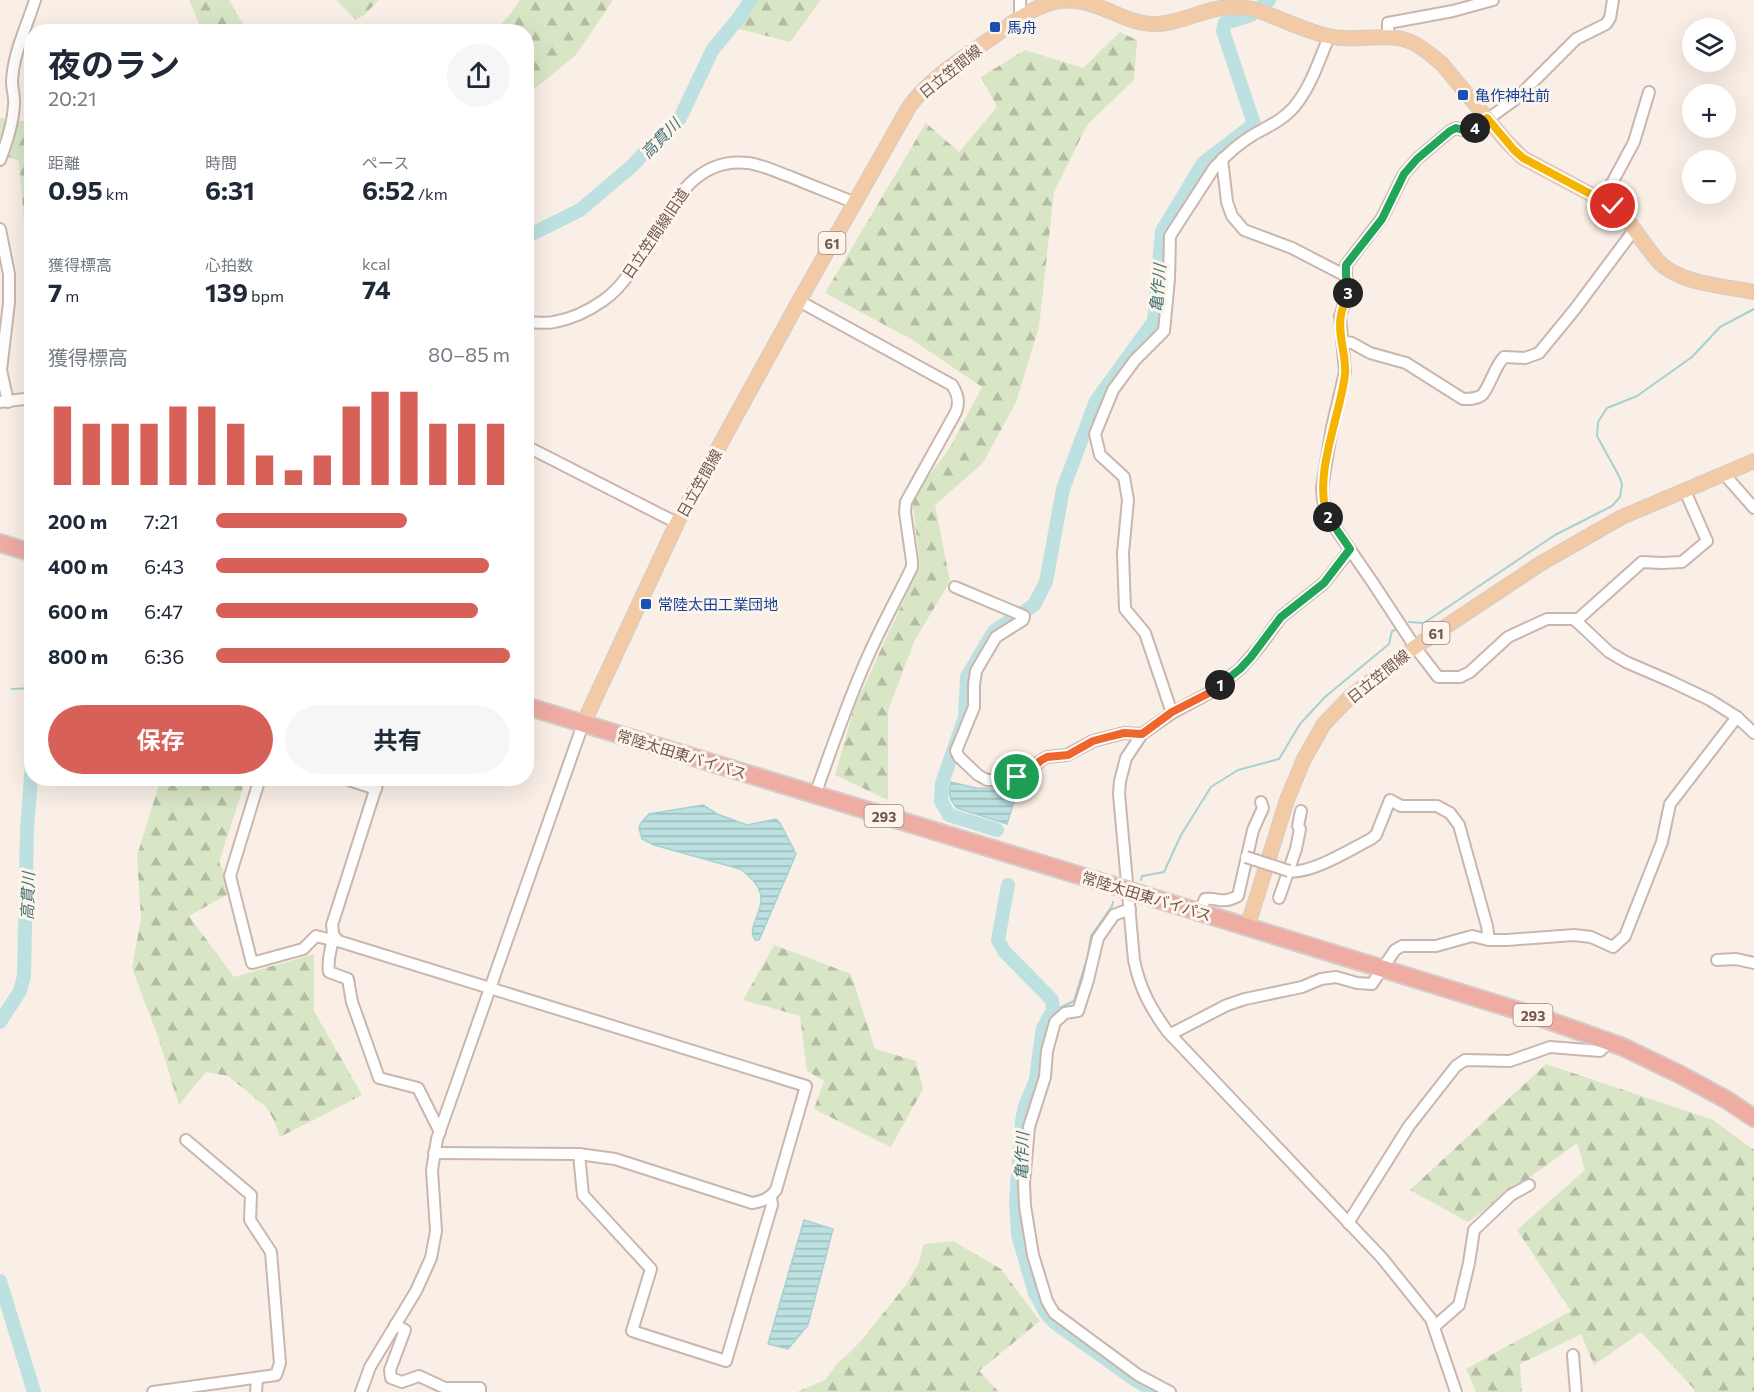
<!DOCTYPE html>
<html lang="ja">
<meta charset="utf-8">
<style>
:root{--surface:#fff;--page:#f6f6f7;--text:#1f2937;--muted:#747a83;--accent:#d76158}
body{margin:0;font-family:Commissioner,"Noto Sans JP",sans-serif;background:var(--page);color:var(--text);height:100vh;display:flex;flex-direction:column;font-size:22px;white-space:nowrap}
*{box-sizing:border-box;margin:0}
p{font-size:20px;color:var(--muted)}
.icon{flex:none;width:33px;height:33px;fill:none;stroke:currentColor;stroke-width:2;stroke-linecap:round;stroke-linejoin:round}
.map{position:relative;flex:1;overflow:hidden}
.panel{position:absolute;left:24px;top:24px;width:510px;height:762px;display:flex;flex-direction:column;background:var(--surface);border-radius:24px;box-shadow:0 6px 24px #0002}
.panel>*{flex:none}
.tools{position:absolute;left:1682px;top:18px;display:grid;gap:12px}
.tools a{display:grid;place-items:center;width:54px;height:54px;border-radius:50%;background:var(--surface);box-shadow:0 6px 24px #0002;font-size:30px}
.pin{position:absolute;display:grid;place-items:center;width:51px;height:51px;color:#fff;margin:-26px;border:3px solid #fff;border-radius:50%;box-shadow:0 2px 6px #0007}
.km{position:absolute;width:30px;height:30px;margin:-15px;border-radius:50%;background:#222;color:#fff;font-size:16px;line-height:30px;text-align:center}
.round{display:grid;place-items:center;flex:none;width:63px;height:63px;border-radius:32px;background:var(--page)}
.head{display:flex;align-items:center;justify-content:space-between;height:102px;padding:0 24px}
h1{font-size:33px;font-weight:700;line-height:45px}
.figures{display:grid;grid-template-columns:repeat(3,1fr);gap:9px;height:102px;padding:6px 24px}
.figures div{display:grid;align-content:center}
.figures b{font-size:26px;font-weight:700}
.figures small{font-size:16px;font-weight:400}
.figures p{font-size:16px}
.chart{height:168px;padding:12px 24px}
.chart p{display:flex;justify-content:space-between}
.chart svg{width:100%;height:108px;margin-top:6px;stroke:var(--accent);stroke-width:6}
.action{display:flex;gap:12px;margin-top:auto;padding:12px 24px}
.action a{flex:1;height:69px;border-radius:36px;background:var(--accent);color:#fff;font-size:24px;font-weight:700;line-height:69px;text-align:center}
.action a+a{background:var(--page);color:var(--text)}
ul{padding:0 24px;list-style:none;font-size:20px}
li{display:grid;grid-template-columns:96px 72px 1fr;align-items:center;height:45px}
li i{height:15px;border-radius:8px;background:var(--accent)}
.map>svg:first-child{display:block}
</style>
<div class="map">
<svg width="1754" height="1392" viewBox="0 0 1754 1392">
<defs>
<pattern id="forest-firs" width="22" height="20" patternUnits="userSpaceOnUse" patternTransform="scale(1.5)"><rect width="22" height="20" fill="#d8e6c6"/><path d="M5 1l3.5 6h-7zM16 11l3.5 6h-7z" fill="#b4bda3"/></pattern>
<pattern id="water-rules" width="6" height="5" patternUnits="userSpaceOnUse" patternTransform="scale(1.5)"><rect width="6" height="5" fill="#bde1e1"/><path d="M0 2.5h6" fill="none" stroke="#9eb9b9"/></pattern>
</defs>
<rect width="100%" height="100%" fill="#faefe6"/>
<g fill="url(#forest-firs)">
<polygon points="189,0 229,0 247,31 202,31"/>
<polygon points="336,0 379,0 364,15 356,20"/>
<polygon points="520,0 613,0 576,55 527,95 526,32 494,31 509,16"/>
<polygon points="754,0 821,0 790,42 739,29"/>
<polygon points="1120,32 1137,40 1134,80 1087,125 1054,192 1039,327 1016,402 983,463 935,505 950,581 914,642 888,711 888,800 835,775 854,708 920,565 912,498 949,449 982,387 911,339 825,293 926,123 959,152 997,107 981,77 1025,50 1083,68"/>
<polygon points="0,118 31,122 31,269 28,268 19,161 0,154"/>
<polygon points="161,778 246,779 219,862 223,870 228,894 189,916 234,977 314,954 314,1011 362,1095 280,1137 274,1120 266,1107 228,1076 206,1072 179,1105 158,1037 132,968 141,918 137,856"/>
<polygon points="774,945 851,974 875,1049 916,1061 923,1089 891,1147 814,1109 824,1081 807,1071 800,1016 743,1000"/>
<polygon points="1546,1064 1713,1120 1754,1150 1754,1392 1694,1392 1695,1390 1641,1332 1594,1365 1581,1334 1520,1364 1522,1392 1476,1392 1466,1369 1571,1311 1517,1230 1585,1170 1577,1143 1468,1222 1410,1190"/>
<polygon points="953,1241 1001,1269 1040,1321 979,1371 999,1392 797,1392 825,1380 839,1361 844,1358 860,1342 906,1285 919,1262 923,1246 925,1244"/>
</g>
<g fill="url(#water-rules)" stroke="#a4d2d2" stroke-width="1.5">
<polygon points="951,782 976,788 1018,789 1007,824 957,808 951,800 949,791"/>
<path d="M703,805L717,814L747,825L776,819L780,823L796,854L759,940H755C742,921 785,901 740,869L654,845L642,839L639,828L641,823L649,814Z"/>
<polygon points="804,1220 833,1229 808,1325 788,1349 768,1344"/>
</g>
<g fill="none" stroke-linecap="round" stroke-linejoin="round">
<g stroke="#a4d2d2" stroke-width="2">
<polyline points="1409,622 1424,623 1555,535 1612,506 1620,497 1622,485 1620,478 1597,436 1598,422 1607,408 1637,396 1692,357 1720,327 1754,309"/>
<polyline points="12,689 32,688"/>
<polyline points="1141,880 1142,876 1164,872 1181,835 1211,787 1238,770 1279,759 1300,724 1325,697 1389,644 1392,631 1395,630"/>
<polyline points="1053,1011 1074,1001 1088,955 1091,936 1112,906 1113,902"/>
</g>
<g stroke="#bde1e1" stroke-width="14">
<polyline points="526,237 580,210 632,166 658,138 680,118 713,49 738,19 751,0"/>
<polyline points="1025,611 1034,605 1046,582 1063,489 1096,401 1154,321 1162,231 1203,163 1254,124 1223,31 1225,23 1251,15 1269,0"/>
<polyline points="997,830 949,815 941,801 942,783 965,717 967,677 994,631 1017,616"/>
<polyline points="1008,885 998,940 1004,951 1052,1000 1053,1011 1044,1026 1042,1033 1036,1080 1025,1106 1022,1121 1016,1201 1018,1235 1035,1293 1046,1313 1054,1322 1134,1379 1155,1392"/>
<polyline points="0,1022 20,991 24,976 27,829 32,764"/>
<polyline points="0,1281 34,1392"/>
</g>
<defs>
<g id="minor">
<polyline points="1613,0 1610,18 1606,24 1576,39 1517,98 1470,132 1456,128 1450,131 1417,159 1404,174 1382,218 1346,265 1346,276 1349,290 1340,316 1345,372 1332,427 1322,488 1323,500 1329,519 1373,583 1415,647 1438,677 1460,677 1470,672 1508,637 1547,619 1574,619 1609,652 1626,662 1670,681 1710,700 1737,717 1754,733"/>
<polyline points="1020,18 1020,0"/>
<polyline points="1388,37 1388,23 1453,11 1493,0"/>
<polyline points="1222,159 1227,202 1232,216 1244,230 1292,248 1346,276"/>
<path d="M0,160C7,142 13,124 14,105C15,97 12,89 12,82C13,53 27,26 35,0"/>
<polyline points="1602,199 1612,183 1634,142 1649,92"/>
<polyline points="0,229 9,274 9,303 1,370 8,402"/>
<path d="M799,301L952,385C958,394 960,402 956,412L906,502L905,512L912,561V567C898,596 882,625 869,654C848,700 832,747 815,795"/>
<path d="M526,322C535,322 545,324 554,322C571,319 590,310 604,300C656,263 670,153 748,163C763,165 777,172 791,177C812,186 834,194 855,203"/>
<path d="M1342,341L1352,343L1370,353L1406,363L1463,399C1470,399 1477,399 1482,395C1490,387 1494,367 1504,357L1525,358L1539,353L1575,309L1634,230"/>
<polyline points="0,402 32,398"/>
<polyline points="526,446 677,523"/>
<polyline points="1724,474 1754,508"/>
<path d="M1350,550L1324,583L1281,617L1260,646L1240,669L1209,693L1172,713L1142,734L1126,758L1120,781L1119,794L1134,960C1140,989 1150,1007 1167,1031L1382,1258L1431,1319L1456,1392"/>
<polyline points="955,587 1024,616 1023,620 996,637 976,671 974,685 974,707 956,751 959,757 978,775 987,780 998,780 1022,776 1027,774 1040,761 1047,757 1067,755 1093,741 1124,733 1142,734"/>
<polyline points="1576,621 1642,562 1662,563 1682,562 1707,541 1685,491"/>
<path d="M1172,713L1145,633L1125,609L1123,553L1128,500L1124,477L1100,455L1095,434L1113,390L1135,360L1164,331L1169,279L1170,236L1214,168C1226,155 1238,144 1253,135C1267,127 1283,120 1294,107C1311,87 1319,60 1329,37"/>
<path d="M260,778L230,876L252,963L303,949L316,936L328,939L335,937L338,941L806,1086L776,1190C769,1199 763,1201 752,1203L615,1159L579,1154L434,1153"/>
<polyline points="343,778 376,789"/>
<path d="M379,778L332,925C336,944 326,953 329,972L348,979L352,1002L379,1078L418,1088L440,1132"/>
<path d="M1289,871C1310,875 1351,849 1371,839L1376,835L1390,800L1401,806H1437L1450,813L1459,825L1487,926L1489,940"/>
<polyline points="1279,898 1296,849 1300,829 1298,826 1301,811"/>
<polyline points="1130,909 1114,915 1098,938 1088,980 1078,1011 1065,1013 1055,1022 1047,1051 1045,1077 1029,1127 1024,1183 1025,1206 1033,1255 1047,1301 1054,1313 1138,1375 1170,1392"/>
<path d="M1199,913L1205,899C1219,897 1220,905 1238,896L1253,830L1263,808L1261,802"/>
<polyline points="1717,960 1736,959 1754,963"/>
<polyline points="1171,1034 1227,1005 1245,999 1302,987 1321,979 1336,977 1357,983 1372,984 1395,950 1402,946 1436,946 1472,936 1489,940 1507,940 1574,935 1591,937 1613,947 1625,936 1662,842 1670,804 1737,717"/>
<polyline points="579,1154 583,1195 651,1269 632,1331 726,1361 772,1205 771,1197"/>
<polyline points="1348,1223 1409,1126 1456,1066 1465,1060 1510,1061 1550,1047 1600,1051 1609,1042"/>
<polyline points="395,1325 405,1330 390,1370 391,1378 402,1382 419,1376 445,1388 480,1388 480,1392"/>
<polyline points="1434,1327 1459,1305 1469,1263 1474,1230 1511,1195 1529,1185"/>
<polyline points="1573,1355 1576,1392"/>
<polyline points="153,1392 276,1375 280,1363 271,1252 250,1220 251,1195 186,1140"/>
<polyline points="256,1392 257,1378"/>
<polyline points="361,1392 370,1367 416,1291 431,1258 436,1231 432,1170 437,1139 583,724"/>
</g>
<g id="major">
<path d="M583,724L677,523L799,301L909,107C931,77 963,58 993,37C1010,25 1028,10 1048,4C1056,1 1066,0 1075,1C1103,3 1126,24 1154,24C1177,24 1198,12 1221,8C1231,7 1242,7 1253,9C1278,17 1302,30 1328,36C1355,43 1385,31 1411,42C1423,47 1432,56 1442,64L1505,140L1523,158L1613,206C1631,221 1642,242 1657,260C1678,284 1724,286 1754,292"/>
<polyline points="1247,928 1287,800 1304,759 1324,724 1351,696 1415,647 1540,564 1622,517 1754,461"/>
</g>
<g id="highway">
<polyline points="0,543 32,553"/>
<polyline points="526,706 1111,885"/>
<polyline points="1147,896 1539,1017 1623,1047 1681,1075 1727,1100 1754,1118"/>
</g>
</defs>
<use href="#minor" stroke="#cbb6ae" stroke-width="14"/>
<use href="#major" stroke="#d4ccca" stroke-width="16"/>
<use href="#highway" stroke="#d4ccca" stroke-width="20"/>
<use href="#minor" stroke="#fff" stroke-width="10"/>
<use href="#major" stroke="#f2caa5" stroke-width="14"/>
<use href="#highway" stroke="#eeaca3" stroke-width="16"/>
<defs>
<polyline id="minor-bridge" points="1246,857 1289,871"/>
<polyline id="highway-bridge" points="1111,885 1147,896"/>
</defs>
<use href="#minor-bridge" stroke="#cbb6ae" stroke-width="14" stroke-linecap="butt"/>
<use href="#highway-bridge" stroke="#d4ccca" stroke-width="20" stroke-linecap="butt"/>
<use href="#minor-bridge" stroke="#fff" stroke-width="10"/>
<use href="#highway-bridge" stroke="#eeaca3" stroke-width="16"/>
</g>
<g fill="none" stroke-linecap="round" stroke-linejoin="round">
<defs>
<polyline id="split-1" points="1017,777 1027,774 1040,761 1047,757 1068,755 1093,741 1108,737 1124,733 1142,734 1172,712 1209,693 1220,685"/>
<polyline id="split-2" points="1220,685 1240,669 1251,657 1281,617 1324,583 1350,549 1328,517"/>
<path id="split-3" d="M1328,517C1312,478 1340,416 1345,375C1347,356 1337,335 1341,315C1342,308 1346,300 1348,293"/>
<polyline id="split-4" points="1348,293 1349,290 1346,276 1346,265 1382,219 1404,174 1417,159 1450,131 1456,128 1470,132 1475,128"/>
<polyline id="split-5" points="1475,128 1487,118 1514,150 1523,158 1613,206"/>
</defs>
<use href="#split-1" stroke="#fff" stroke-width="12"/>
<use href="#split-2" stroke="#fff" stroke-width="12"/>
<use href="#split-3" stroke="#fff" stroke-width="12"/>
<use href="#split-4" stroke="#fff" stroke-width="12"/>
<use href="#split-5" stroke="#fff" stroke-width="12"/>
<use href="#split-1" stroke="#f0652b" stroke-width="8"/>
<use href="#split-2" stroke="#22a559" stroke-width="8"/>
<use href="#split-3" stroke="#f5b400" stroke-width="8"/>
<use href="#split-4" stroke="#22a559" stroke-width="8"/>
<use href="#split-5" stroke="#f5b400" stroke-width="8"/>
</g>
<g fill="#1a4fb4" stroke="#fdf4ec" stroke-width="2">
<rect x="989" y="21" width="12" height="12" rx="3"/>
<rect x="1457" y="89" width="12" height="12" rx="3"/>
<rect x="640" y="598" width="12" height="12" rx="3"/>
</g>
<g text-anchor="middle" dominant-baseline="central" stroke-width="6" stroke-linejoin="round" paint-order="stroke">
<g fill="#fdf4ec" stroke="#9b857d" stroke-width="1.5">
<rect x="818.5" y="232" width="27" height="22" rx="4.5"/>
<rect x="1422.5" y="622" width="27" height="22" rx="4.5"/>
<rect x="864.5" y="805" width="39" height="22" rx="4.5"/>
<rect x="1513.5" y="1004" width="39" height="22" rx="4.5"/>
</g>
<g font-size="14" font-weight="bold" fill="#71554e">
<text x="832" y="243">61</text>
<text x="1436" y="633">61</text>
<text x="884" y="816">293</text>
<text x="1533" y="1015">293</text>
</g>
<g font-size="15" fill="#164399" stroke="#fdf4ec" text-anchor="start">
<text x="1007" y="27">馬舟</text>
<text x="1475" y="95">亀作神社前</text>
<text x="658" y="604">常陸太田工業団地</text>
</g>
<g font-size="15" fill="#71554e" stroke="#fdf4ec">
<text transform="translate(950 71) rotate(-39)">日立笠間線</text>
<text transform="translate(655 233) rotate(-56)">日立笠間線旧道</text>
<text transform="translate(699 483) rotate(-61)">日立笠間線</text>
<text transform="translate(1378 676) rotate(-39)">日立笠間線</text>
<text transform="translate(682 754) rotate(17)">常陸太田東バイパス</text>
<text transform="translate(1147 896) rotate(17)">常陸太田東バイパス</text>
</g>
<g font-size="16" font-style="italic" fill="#437475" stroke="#fdf4ec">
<text transform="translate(660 138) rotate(-46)">高貫川</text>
<text transform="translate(1157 288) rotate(-85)">亀作川</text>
<text transform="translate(27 896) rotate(-88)">高貫川</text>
<text transform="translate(1021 1156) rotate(-88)">亀作川</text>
</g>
</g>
</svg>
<div class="tools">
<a><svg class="icon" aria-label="layers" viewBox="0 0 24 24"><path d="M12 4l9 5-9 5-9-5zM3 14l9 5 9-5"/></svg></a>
<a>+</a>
<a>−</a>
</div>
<div class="pin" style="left:1017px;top:777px;background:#1e9e55"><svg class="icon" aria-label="arrive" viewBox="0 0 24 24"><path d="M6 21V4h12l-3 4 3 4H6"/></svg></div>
<div class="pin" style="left:1613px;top:206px;background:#d93025"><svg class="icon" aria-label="check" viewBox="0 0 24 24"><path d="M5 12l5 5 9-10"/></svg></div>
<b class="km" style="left:1220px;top:685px">1</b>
<b class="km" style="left:1328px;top:517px">2</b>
<b class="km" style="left:1348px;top:293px">3</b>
<b class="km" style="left:1475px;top:128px">4</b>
<section class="panel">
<div class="head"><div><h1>夜のラン</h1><p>20:21</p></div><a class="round"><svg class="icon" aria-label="share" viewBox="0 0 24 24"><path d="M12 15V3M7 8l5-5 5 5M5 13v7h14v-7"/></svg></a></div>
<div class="figures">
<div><p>距離</p><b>0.95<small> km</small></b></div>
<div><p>時間</p><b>6:31</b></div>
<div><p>ペース</p><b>6:52<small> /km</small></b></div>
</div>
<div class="figures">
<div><p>獲得標高</p><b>7<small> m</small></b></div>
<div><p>心拍数</p><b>139<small> bpm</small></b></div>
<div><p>kcal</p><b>74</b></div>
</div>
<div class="chart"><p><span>獲得標高</span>80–85 m</p>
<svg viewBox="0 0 160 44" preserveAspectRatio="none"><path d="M5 44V12M15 44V19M25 44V19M35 44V19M45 44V12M55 44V12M65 44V19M75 44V32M85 44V38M95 44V32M105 44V12M115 44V6M125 44V6M135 44V19M145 44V19M155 44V19"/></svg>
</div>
<ul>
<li><b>200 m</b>7:21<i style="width:65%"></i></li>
<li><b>400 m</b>6:43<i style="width:93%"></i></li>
<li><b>600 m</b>6:47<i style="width:89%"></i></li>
<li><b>800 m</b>6:36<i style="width:100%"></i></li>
</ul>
<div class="action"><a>保存</a><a>共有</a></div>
</section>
</div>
